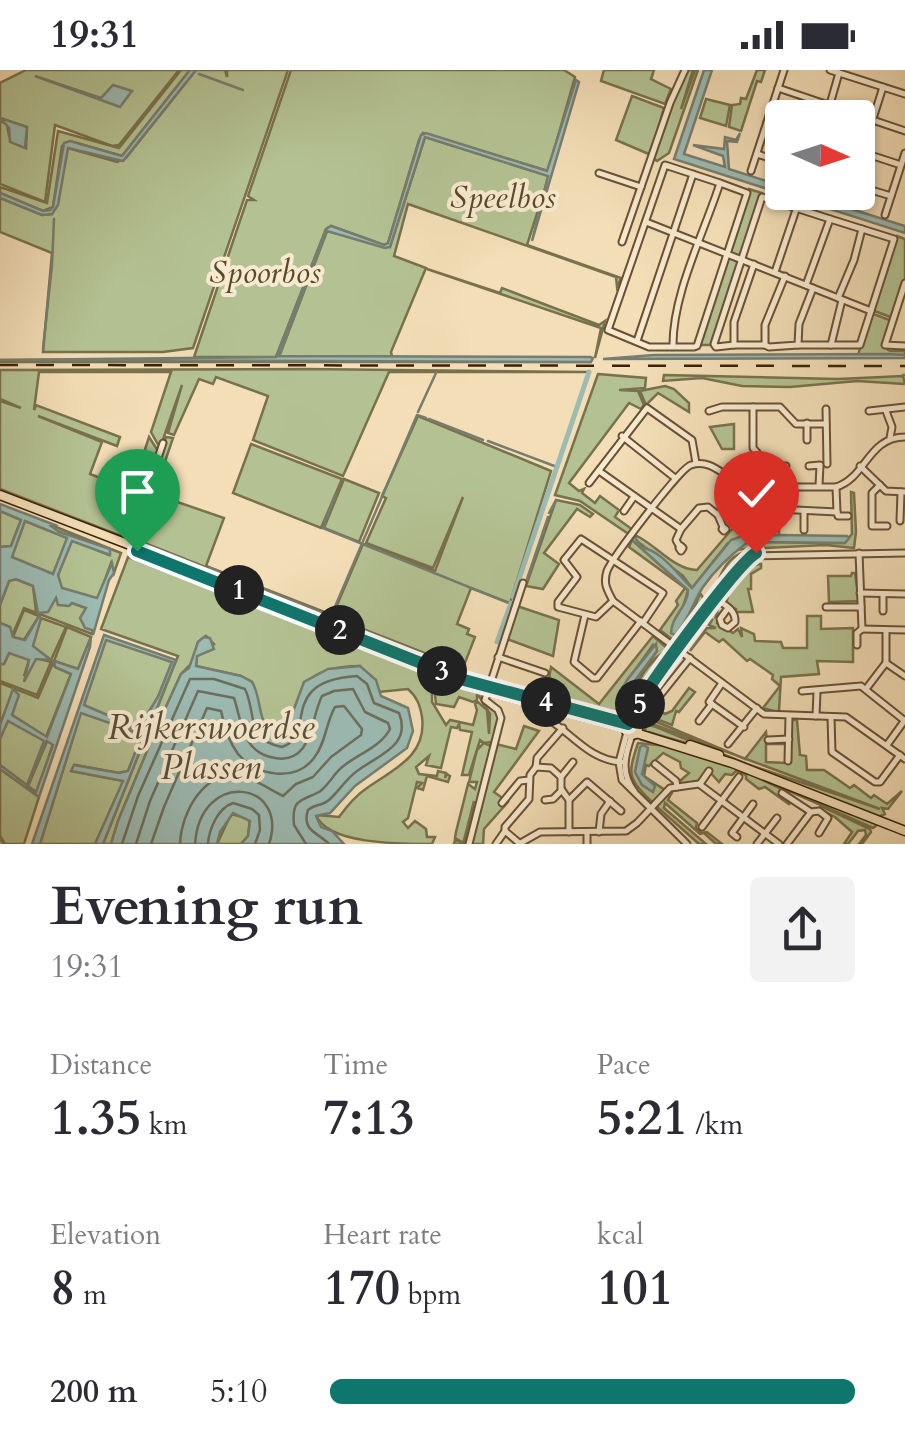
<!DOCTYPE html>
<style>
:root{--surface:#fff;--page:#f2f2f3;--text:#2b2b33;--muted:#7c7c81;--accent:#0f766e}
body{margin:0;font-family:Cardo,serif;background:var(--page);color:var(--text);height:100vh;display:flex;flex-direction:column;font-size:38px;white-space:nowrap}
*{box-sizing:border-box;margin:0}
p{font-size:32px;color:var(--muted)}
.icon{flex:none;width:55px;height:55px;fill:none;stroke:currentColor;stroke-width:2;stroke-linecap:round;stroke-linejoin:round}
.map{position:relative;height:774px;overflow:hidden}
.drawer{display:flex;flex-direction:column;background:var(--surface);flex:1}
.drawer>*{flex:none}
.needle{width:65px;rotate:93deg}
.fabs{position:absolute;left:765px;top:30px;display:grid;gap:20px}
.fabs a{display:grid;place-items:center;width:110px;height:110px;border-radius:10px;background:var(--surface);box-shadow:0 2px 8px #0004;font-size:50px}
.pin{position:absolute;display:grid;place-items:center;width:85px;height:85px;color:#fff;margin:-102px -42px;border-radius:50% 50% 50% 0;rotate:-45deg;box-shadow:0 0 10px #0007}
.pin .icon{rotate:45deg}
.km{position:absolute;width:50px;height:50px;margin:-25px;border-radius:50%;background:#222;color:#fff;font-size:28px;line-height:50px;text-align:center}
.round{display:grid;place-items:center;flex:none;width:105px;height:105px;border-radius:10px;background:var(--page)}
.headline{display:flex;align-items:center;justify-content:space-between;height:170px;padding:0 50px}
h1{font-size:55px;font-weight:800;line-height:75px}
.figures{display:grid;grid-template-columns:repeat(3,1fr);gap:15px;height:170px;padding:10px 50px}
.figures div{display:grid;align-content:center}
.figures b{font-size:50px;font-weight:800}
.figures small{font-size:28px;font-weight:400}
.figures p{font-size:28px}
ul{padding:0 50px;list-style:none;font-size:32px}
li{display:grid;grid-template-columns:160px 120px 1fr;align-items:center;height:75px}
li i{height:25px;border-radius:12px;background:var(--accent)}
.status{display:flex;justify-content:space-between;align-items:center;height:70px;padding:0 50px;background:var(--surface);direction:ltr}
.status svg{height:28px;fill:currentColor}
.map>svg:first-child{display:block}
</style>
<div class="status"><b>19:31</b><svg viewBox="0 0 49 12"><path d="M0 12V9h3v3zM5 12V6h3v6zM10 12V3h3v9zM15 12V0h3v12zM26 1h20v11H26zM47 4h2v5h-2z"/></svg></div>
<div class="map">
<svg width="905" height="774" viewBox="0 0 905 774">
<rect width="100%" height="100%" fill="#f3deb7"/>
<filter id="stains"><feTurbulence type="fractalNoise" baseFrequency=".002" numOctaves="4"/><feColorMatrix values="0 0 0 0 .2 0 0 0 0 .09 0 0 0 0 .02 0 0 0 .5 -.17"/></filter>
<radialGradient id="worn" r=".72"><stop offset=".6" stop-color="#630" stop-opacity="0"/><stop offset="1" stop-color="#630" stop-opacity=".3"/></radialGradient>
<g fill="#b4c293" stroke="#78714d" stroke-width="2.5" fill-rule="evenodd">
<polygon points="26,0 179,0 119,75 112,76 55,55 45,132 0,114 0,51 7,54 9,66 26,78 27,57 0,48 0,13"/>
<polygon points="181,0 190,0 122,86 70,71 62,76 53,137 43,141 0,123 0,117 47,133 58,61 119,78"/>
<polygon points="196,0 225,0 227,7 227,0 288,0 193,278 163,282 43,282 52,183 0,162 0,128 42,145 52,144 68,78 117,92 126,88"/>
<polygon points="291,0 564,0 575,7 548,101 423,63 419,70 388,173 384,175 331,156 326,159 276,287 194,287 247,130 254,130 248,126"/>
<polygon points="604,0 654,0 651,9 671,19 665,34 601,11"/>
<polygon points="687,0 693,0 681,39 695,0 698,0 669,83 657,91 653,88 677,21"/>
<polygon points="757,0 765,0 761,12 757,11 741,61 729,57 732,35 740,34 741,28 746,29"/>
<polygon points="632,26 664,38 651,85 616,70"/>
<polygon points="706,29 730,35 726,56 700,48"/>
<polygon points="425,67 549,106 527,175 621,208 617,217 616,207 408,134 394,186 426,198 391,282 392,286 279,287 327,161 390,177"/>
<polygon points="749,119 762,123 741,186 729,183"/>
<polygon points="897,166 905,169 905,209 893,248 872,240"/>
<polygon points="728,187 739,192 712,275 699,275"/>
<polygon points="427,199 500,223 502,218 599,255 605,251 595,288 601,258"/>
<polygon points="871,243 892,251 884,277 890,281 903,281 905,278 905,285 858,285"/>
<polygon points="0,290 537,290 591,292 0,292"/>
<polygon points="305,299 588,302 389,302 343,406 253,370 268,326 216,307 213,314 199,309 174,365 168,363 182,315 160,378 151,362 171,302 39,302 34,340 36,335 120,367 117,376 38,346 102,372 90,404 113,413 117,404 140,413 136,429 142,414 146,416 129,469 0,419 0,331 21,338 0,329 0,300"/>
<polygon points="598,304 646,308 645,318 619,320 638,321 644,335 641,339 629,333 569,413 579,421 584,419 582,423 595,433 600,426 619,440 615,447 633,460 630,465 580,431 555,425"/>
<polygon points="664,305 838,309 903,306 905,314 857,311 790,317 742,316 702,308 663,311"/>
<polygon points="665,316 674,319 689,333 689,342 658,323 646,335 640,321"/>
<polygon points="418,346 551,401 510,533 471,518 457,554 469,559 467,564 475,567 463,598 332,547 363,474 435,501 463,427 433,498 366,473 386,428 382,426"/>
<polygon points="734,354 734,379 722,379 710,357"/>
<polygon points="149,367 158,381 149,412 142,411 147,395 141,411 118,401 122,389 128,391 131,382 143,386"/>
<polygon points="166,367 173,368 154,424 224,448 206,496 327,543 324,544 132,468"/>
<polygon points="251,374 342,409 321,458 233,423"/>
<polygon points="344,409 379,423 359,472 324,458"/>
<polygon points="851,422 854,423 856,462 854,478 825,475 765,478 759,475 759,460 779,459 779,465 767,466 764,472 844,473 852,464"/>
<polygon points="556,430 580,435 593,444 590,447 577,439 544,483 559,494 543,519 526,516"/>
<polygon points="0,441 21,450 11,476 0,477"/>
<polygon points="26,445 121,483 114,503 111,493 98,529 61,518 58,505 72,470 109,485 110,479 28,451"/>
<polygon points="25,451 68,468 53,504 11,488"/>
<path d="M733,458H754L753,478L736,480L747,472L728,473L692,518L683,506L634,469L637,466C657,476 675,500 697,500Z"/>
<polygon points="632,470 688,520 675,564 694,539 700,523 707,534 677,573 660,560 678,535 676,531 685,518 629,477"/>
<path d="M755,480L717,527L714,526C719,503 729,481 755,480Z"/>
<path d="M128,487L477,622V630L473,632L459,627L454,637L436,634L434,615L432,614V632L446,655L450,650L473,655L477,640L475,634L478,632L487,640L489,664L490,644L479,626L480,623L483,624V632L500,645L493,672L484,673L493,677L467,774H465L474,731L463,774H454L455,770L462,772L455,768L456,762L468,714L475,719L477,712H469L477,680L484,673L480,670L469,705H462L472,662L460,660L459,654L457,658L451,657L441,698L426,695L429,686L416,697L419,704L437,706L438,701L446,703L445,708L447,704L450,706L448,712L427,706L423,720L417,718L422,713L417,712L408,748L403,752L408,758L415,751L426,759L427,767H435L432,774C398,774 327,774 316,745L339,747C347,736 355,726 367,718C394,699 427,686 422,647C420,635 417,627 408,619L379,622L360,596C300,597 303,619 284,666C256,664 262,632 252,612L241,606L196,596L197,586L214,574L206,566L198,572L192,593L181,604L160,650L118,751L111,774H103L178,586L101,559Z"/>
<polygon points="755,488 740,507 753,495 761,494 761,498 751,504 751,519 748,519 753,542 736,542 736,539 726,534 728,526 723,532 722,529"/>
<polygon points="852,503 855,503 859,531 829,532 828,506 851,506"/>
<polygon points="16,509 33,516 36,541 55,528 62,534 72,533 86,538 84,550 93,560 92,564 24,538 12,566 10,557 0,553 0,535 9,511"/>
<polygon points="719,534 716,546 725,539 718,546 717,553 733,563 738,559 742,567 741,558 754,564 755,571 781,572 783,578 807,578 807,546 821,546 821,559 853,558 853,592 817,591 819,604 781,607 779,641 784,644 763,638 780,616 772,609 773,605 750,589 747,591 723,569 719,572 705,562 690,581 707,558 716,558 709,555 712,550 709,549"/>
<polygon points="517,536 559,550 553,586 507,569"/>
<polygon points="24,540 39,546 24,570 13,567"/>
<polygon points="41,548 66,557 51,590 32,576"/>
<polygon points="67,557 91,567 78,599 54,591"/>
<path d="M653,566L669,580C644,590 631,619 623,644L546,626L551,597L599,634ZM653,575L657,581L630,617L623,637H618L622,618Z"/>
<polygon points="106,569 172,592 158,627 139,658 132,656 130,660 143,665 128,701 119,703 75,695 72,701 124,711 95,774 40,774 81,642 124,658 126,654 83,635"/>
<polygon points="14,582 29,590 24,606 36,588 51,592 37,625 0,611 0,594 4,594 9,583"/>
<path d="M667,584L643,617H647L631,645H626C632,623 644,590 667,584Z"/>
<polygon points="53,593 55,597 71,604 46,667 12,645 14,619 0,655 0,613 38,628"/>
<polygon points="689,618 695,622 679,642 676,641 672,655 651,647 654,636 665,644 672,641"/>
<polygon points="650,649 745,689 766,662 767,671 784,674 766,674 766,692 786,693 790,650 797,650 800,685 806,686 807,700 824,700 850,718 854,715 871,728 874,725 887,734 902,721 888,739 882,738 885,744 878,747 706,679 645,661 646,654 656,657 747,694 880,739 647,652"/>
<polygon points="8,650 45,671 27,716 0,695 0,669"/>
<polygon points="524,656 539,661 494,722 508,732 484,759 483,774 471,774 496,674 516,679"/>
<path d="M642,668L729,695L878,754L873,758L757,707L787,722L780,727L791,732L789,734L765,717L759,719L746,709V705L736,701L732,705L725,704L719,712L707,699L700,711L681,714L680,711L689,703L681,698L680,692L663,683L649,696L646,695L644,706L665,720L653,733C628,708 627,706 638,673L667,676L641,670Z"/>
<polygon points="47,671 53,674 37,723 28,716"/>
<polygon points="0,699 39,727 24,774 5,774 0,766"/>
<polygon points="674,719 668,730 697,753 696,758 701,763 707,762 722,774 716,774 704,763 700,764 665,733 664,738 706,774 699,774 656,736"/>
<polygon points="821,736 870,759 871,762 862,774 859,774 866,765 865,760 858,761 848,774 844,774 852,762 835,747 819,739"/>
<polygon points="231,744 250,749 248,766 241,774 217,774"/>
</g>
<g fill="#9cbbb3" stroke="#767d6e" stroke-width="2.5" fill-rule="evenodd">
<polygon points="190,0 196,0 123,91 68,78 58,135 52,144 42,145 0,128 0,123 43,141 50,140 53,137 64,73 70,71 122,86"/>
<polygon points="704,0 712,0 684,84 725,97 723,86 693,75 724,79 725,67 736,70 740,63 737,72 727,71 729,99 782,116 782,122 801,123 905,156 905,163 674,89"/>
<polygon points="35,6 101,28 113,15 132,21 120,37"/>
<polygon points="576,10 579,12 532,171 548,106 425,67 390,177 385,178 327,161 279,286 590,287 593,288 591,292 0,290 276,287 326,159 331,156 384,175 388,173 421,65 426,63 547,101"/>
<polygon points="0,48 27,57 25,78 10,72 9,58"/>
<polygon points="654,285 887,284 905,285 905,288 603,289"/>
<path d="M0,434L55,455L51,456L59,462L110,479V485L72,471L58,505L62,518L97,528L112,493L114,503L109,510L93,565L92,560L85,558L80,548L86,538L72,533L69,536L58,535L56,528L48,542L38,543L33,516L16,509L9,511L0,535V477L11,476L21,450L0,441ZM25,451L67,468L53,504L12,487Z"/>
<path d="M745,465L749,471C732,484 716,498 703,517C693,532 689,550 675,565L671,563C671,547 688,536 688,520L632,470L634,466L641,477C662,481 678,505 692,518L731,470Z"/>
<polygon points="779,465 847,466 849,468 845,473 764,472 767,466"/>
<polygon points="39,546 41,548 33,576 51,590 36,589 24,612 29,590 9,583 4,594 0,594 0,553 10,557 13,567 25,570"/>
<polygon points="104,565 176,590 103,774 95,774 123,711 71,701 74,695 119,703 128,701 142,665 129,660 132,656 139,658 158,627 172,592 106,570 84,635 126,653 124,658 81,643 40,774 32,774"/>
<path d="M91,567L90,577L39,727L0,699V695L27,715L44,671L8,651L0,669V655L13,619L19,625L12,645L47,667L71,604L55,597L54,591L78,599ZM47,671L53,675L36,722L28,716Z"/>
<path d="M204,567L210,568L214,579L197,586L196,596L241,606L252,612C264,631 255,665 284,666L304,612L328,599L360,596L376,610L381,626L408,638L413,661L407,678L355,716L330,743L316,746L321,757L332,761L344,774H241L248,766L250,751L233,743L220,762L217,774H111L118,751L160,650L181,604L189,598L198,572Z"/>
<polygon points="656,574 657,581 630,617 623,638 619,638 616,633 627,610"/>
<polygon points="644,675 648,678 642,704 655,716 653,722 642,715 635,702 640,677"/>
</g>
<g fill="none" stroke-linecap="round" stroke-linejoin="round">
<g stroke="#6c6e5d" stroke-width="2.5">
<path d="M122,774L138,726L190,609H214L245,619C257,644 245,670 282,677C318,665 276,611 357,606L367,614L374,633L399,643C412,676 378,685 357,701C346,709 339,721 329,730C322,736 315,734 308,740C301,761 319,763 329,774"/>
<path d="M136,774L150,731L198,621L234,628C242,652 242,683 275,688C286,690 296,687 303,678C313,664 314,642 322,626L334,621L353,619L365,642L388,653L390,659C380,678 357,684 341,698C334,704 327,717 319,722C302,731 291,728 294,755L306,774"/>
<path d="M151,774L164,737L207,638L221,641C224,656 229,672 238,684C257,707 296,712 314,688C326,673 326,652 335,637L344,636L362,659L361,665L331,687L313,707L296,714L283,726C270,720 258,710 241,706C204,699 181,743 180,774"/>
<path d="M195,774C200,698 290,711 269,774"/>
<path d="M208,774C209,759 218,738 233,733L252,739L259,745L260,760L255,774"/>
</g>
<g stroke="#767d6e" stroke-width="2.5">
<polyline points="199,4 243,20"/>
<polyline points="43,279 52,195 54,149"/>
<polyline points="903,305 905,305"/>
<polyline points="418,342 436,303"/>
<polyline points="429,349 483,370"/>
<polyline points="488,371 557,397"/>
<polyline points="335,425 323,458 511,534"/>
<polyline points="549,443 556,430"/>
<polyline points="210,498 327,545"/>
<polyline points="526,512 548,447"/>
<polyline points="331,546 417,345 426,348"/>
<polyline points="495,607 498,612 514,617"/>
<polyline points="517,618 545,625"/>
<polyline points="0,770 3,774"/>
</g>
<g stroke="#9cbbb3" stroke-width="5">
<polyline points="513,527 589,302"/>
<polyline points="497,572 511,533"/>
</g>
<defs>
<g id="minor">
<polyline points="830,0 905,24"/>
<polyline points="778,18 905,61"/>
<polyline points="826,48 839,3"/>
<polyline points="767,52 782,56"/>
<polyline points="858,81 901,95"/>
<polyline points="757,84 782,92"/>
<polyline points="858,96 883,17"/>
<polyline points="751,101 784,0"/>
<polyline points="599,103 641,117"/>
<polyline points="858,116 891,126"/>
<polyline points="885,145 905,83"/>
<polyline points="830,149 862,159 854,190 838,228"/>
<polyline points="646,152 871,241"/>
<polyline points="622,172 670,33 685,0"/>
<polyline points="754,194 734,252 734,275 765,275"/>
<polyline points="775,202 802,122"/>
<polyline points="785,206 765,255 765,275 769,277 798,275 799,254 813,218"/>
<polyline points="905,213 885,275 905,276"/>
<polyline points="637,271 693,104"/>
<polyline points="734,275 716,277 714,274 762,127 830,149 806,215"/>
<polyline points="798,275 831,275 842,230"/>
<polyline points="831,275 860,275 894,169 862,159"/>
<path d="M673,277C672,225 704,163 720,113L665,95L608,260L649,277H694L697,276L747,123L720,113"/>
<polyline points="753,337 753,378 759,385 756,484"/>
<polyline points="826,339 827,394"/>
<polyline points="709,341 722,337 780,337 796,354 826,354"/>
<polyline points="869,341 905,337"/>
<polyline points="886,341 892,357 890,368"/>
<polyline points="622,366 675,408"/>
<path d="M905,367C868,367 866,408 836,417H748C728,412 713,387 691,395C680,398 612,488 607,501C603,513 607,520 613,531L764,644L846,647L905,689"/>
<polyline points="807,370 807,353"/>
<polyline points="759,396 786,396"/>
<polyline points="809,396 820,395 819,416"/>
<polyline points="860,396 886,421 905,422"/>
<polyline points="599,401 681,459 699,438 708,437 718,445 742,416"/>
<polyline points="589,413 647,338 692,370 696,393"/>
<polyline points="880,415 872,423 872,456 887,456"/>
<polyline points="624,441 633,428"/>
<polyline points="837,442 838,446 848,446"/>
<polyline points="718,445 723,457"/>
<polyline points="900,451 901,422"/>
<polygon points="723,457 726,459 724,461 722,459"/>
<polyline points="756,457 776,458 776,439 837,442 836,417"/>
<polyline points="804,460 804,441"/>
<polyline points="129,474 163,373"/>
<polygon points="681,476 683,478 681,481 679,478"/>
<polyline points="680,477 676,470 681,459"/>
<polyline points="860,523 905,524"/>
<path d="M716,529C725,535 736,540 735,552L728,558L722,555L720,549L728,538"/>
<polyline points="613,531 596,547 558,537 558,532 577,507 564,490 581,469 663,523 643,553"/>
<polyline points="826,537 861,537"/>
<polyline points="883,541 883,524"/>
<polyline points="585,545 574,592 593,608 597,608 641,551"/>
<polyline points="862,559 905,560"/>
<polyline points="886,561 886,593 905,606"/>
<polyline points="857,575 857,563 862,559 859,483"/>
<polyline points="498,587 545,603"/>
<polyline points="722,613 709,632 744,657"/>
<polyline points="866,619 885,594"/>
<polyline points="802,621 861,616 905,651"/>
<polyline points="654,633 690,588"/>
<path d="M540,644C569,659 587,690 621,692"/>
<polyline points="816,646 817,622"/>
<polyline points="831,647 832,682 875,712 880,712 900,685"/>
<polyline points="699,651 712,634"/>
<polyline points="631,653 643,627 751,486 905,483"/>
<polyline points="636,655 642,636"/>
<polyline points="627,662 619,692 622,710 687,774"/>
<path d="M632,665C625,685 620,702 634,721"/>
<polyline points="768,670 789,669"/>
<polyline points="728,674 757,638"/>
<polyline points="887,675 905,650"/>
<polyline points="788,691 789,646"/>
<polyline points="655,694 676,711 677,717"/>
<polyline points="536,697 537,688 563,658"/>
<polyline points="561,707 573,692"/>
<polyline points="700,714 709,701"/>
<polyline points="782,723 811,742 787,774"/>
<polyline points="545,730 553,729 562,720"/>
<polyline points="569,730 587,712 621,741"/>
<polyline points="502,733 520,711 529,710"/>
<polyline points="811,742 819,741 828,748 819,763"/>
<polyline points="702,757 739,707"/>
<polyline points="587,762 587,774"/>
<polyline points="599,762 601,744 610,731"/>
<polyline points="737,767 732,763 753,734"/>
<polyline points="519,773 505,761 505,757 529,729 530,705 536,697 551,698 561,707 561,719 569,730 569,762"/>
<polyline points="469,774 501,648 498,640 485,630 523,513"/>
<polyline points="496,774 505,761"/>
<polyline points="519,774 540,762 626,761 637,753 670,718 699,714 779,774"/>
<polyline points="757,774 777,748"/>
</g>
<g id="major">
<polyline points="0,425 138,478 488,621 626,658"/>
<circle cx="632" cy="659" r="6"/>
<polyline points="636,663 732,693 905,761"/>
<polyline points="690,675 719,685"/>
</g>
</defs>
<use href="#minor" stroke="#6a5033" stroke-width="9"/>
<use href="#major" stroke="#3c2007" stroke-width="11"/>
<use href="#minor" stroke="#f7ead0" stroke-width="5"/>
<use href="#major" stroke="#f3deb7" stroke-width="8"/>
<polyline stroke="#3c2007" stroke-width="2.5" stroke-dasharray="18 18" stroke-linecap="butt" points="0,295 905,296"/>
</g>
<g fill="none" stroke-linecap="round" stroke-linejoin="round">
<defs>
<path id="route" d="M137,481L464,610L628,654C636,647 637,637 643,627C658,603 737,494 756,483"/>
</defs>
<use href="#route" stroke="#fff" stroke-width="20"/>
<use href="#route" stroke="#0f766e" stroke-width="12"/>
</g>
<g text-anchor="middle" dominant-baseline="central" stroke-width="8" stroke-linejoin="round" paint-order="stroke">
<g font-size="32" font-style="italic" fill="#5a482a" stroke="#f7ead0">
<text x="503" y="128">Speelbos</text>
<text x="265" y="203">Spoorbos</text>
</g>
<g font-size="35" font-style="italic" fill="#594e3b" stroke="#f7ead0">
<text x="211" y="658">Rijkerswoerdse<tspan x="211" dy="40">Plassen</tspan></text>
</g>
</g>
<rect width="100%" height="100%" filter="url(#stains)"/>
<rect width="100%" height="100%" fill="url(#worn)"/>
</svg>
<div class="fabs">
<a><svg class="needle" viewBox="-14 -14 28 28"><path d="M0-13l5 13h-10z" fill="#e53935"/><path d="M0 13l5-13h-10z" fill="#7c7c81"/></svg></a>
</div>
<div class="pin" style="left:137px;top:481px;background:#1e9e55"><svg class="icon" aria-label="arrive" viewBox="0 0 24 24"><path d="M6 21V4h12l-3 4 3 4H6"/></svg></div>
<div class="pin" style="left:756px;top:483px;background:#d93025"><svg class="icon" aria-label="check" viewBox="0 0 24 24"><path d="M5 12l5 5 9-10"/></svg></div>
<b class="km" style="left:239px;top:520px">1</b>
<b class="km" style="left:340px;top:560px">2</b>
<b class="km" style="left:442px;top:601px">3</b>
<b class="km" style="left:546px;top:632px">4</b>
<b class="km" style="left:640px;top:634px">5</b>
</div>
<section class="drawer">
<div class="headline"><div><h1>Evening run</h1><p>19:31</p></div><a class="round"><svg class="icon" aria-label="share" viewBox="0 0 24 24"><path d="M12 15V3M7 8l5-5 5 5M5 13v7h14v-7"/></svg></a></div>
<div class="figures">
<div><p>Distance</p><b>1.35<small> km</small></b></div>
<div><p>Time</p><b>7:13</b></div>
<div><p>Pace</p><b>5:21<small> /km</small></b></div>
</div>
<div class="figures">
<div><p>Elevation</p><b>8<small> m</small></b></div>
<div><p>Heart rate</p><b>170<small> bpm</small></b></div>
<div><p>kcal</p><b>101</b></div>
</div>
<ul>
<li><b>200 m</b>5:10<i style="width:100%"></i></li>
</ul>
</section>
